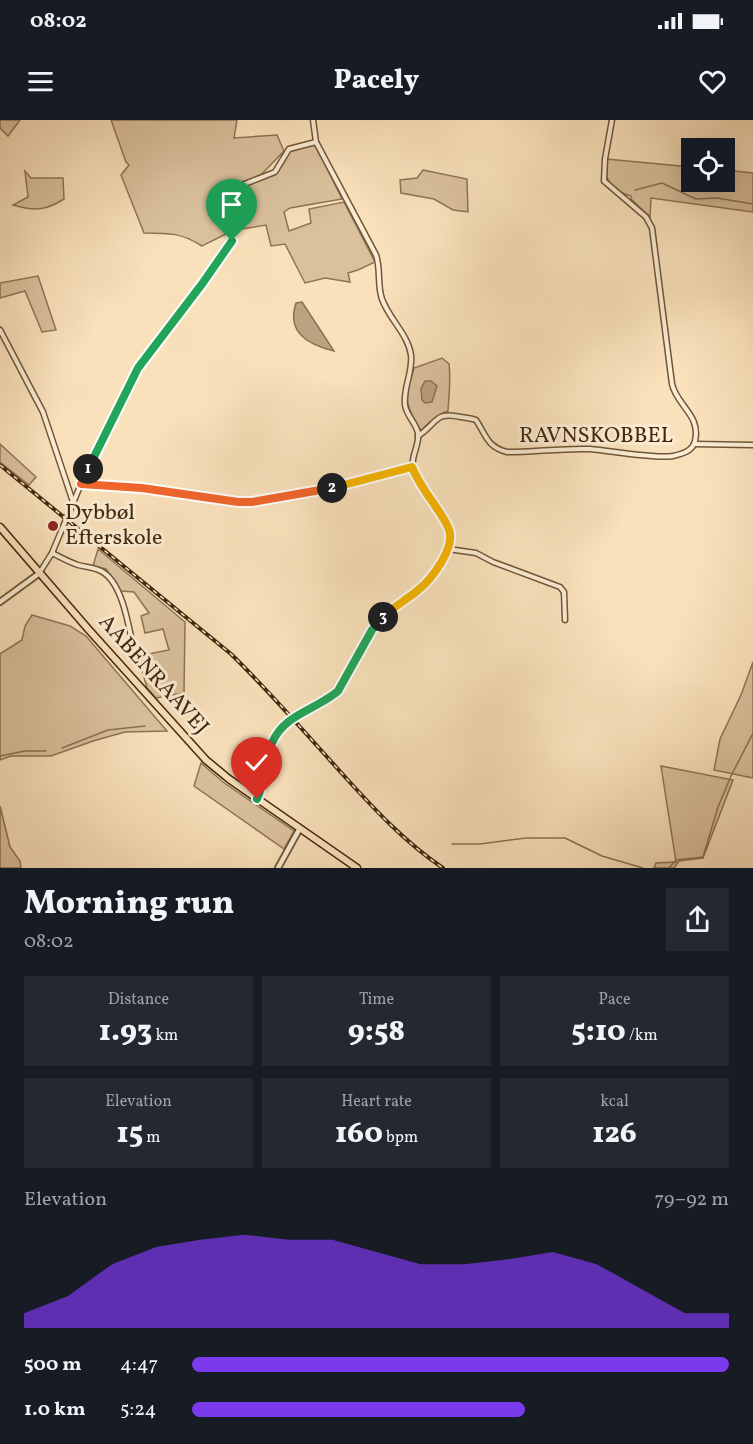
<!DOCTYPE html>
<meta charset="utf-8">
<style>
:root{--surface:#171b24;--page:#242831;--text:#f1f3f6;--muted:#9ea1a6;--accent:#7c3aed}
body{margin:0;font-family:Vollkorn,serif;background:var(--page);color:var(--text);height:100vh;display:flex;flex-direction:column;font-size:22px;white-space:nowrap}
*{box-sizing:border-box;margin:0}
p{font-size:20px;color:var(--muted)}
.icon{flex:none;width:33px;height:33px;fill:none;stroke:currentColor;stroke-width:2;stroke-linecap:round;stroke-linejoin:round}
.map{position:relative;height:748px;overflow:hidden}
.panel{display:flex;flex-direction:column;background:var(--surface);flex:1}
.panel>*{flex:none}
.fabs{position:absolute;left:681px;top:18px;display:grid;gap:12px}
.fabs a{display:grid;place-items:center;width:54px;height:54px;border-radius:0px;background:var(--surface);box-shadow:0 6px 24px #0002;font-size:30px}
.pin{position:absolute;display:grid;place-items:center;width:51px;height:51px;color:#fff;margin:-62px -26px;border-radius:50% 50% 50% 0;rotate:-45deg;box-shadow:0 0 6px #0007}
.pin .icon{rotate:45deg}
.km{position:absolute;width:30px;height:30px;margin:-15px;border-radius:50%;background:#222;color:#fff;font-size:16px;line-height:30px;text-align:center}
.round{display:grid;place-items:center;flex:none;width:63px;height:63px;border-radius:0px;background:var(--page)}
.overview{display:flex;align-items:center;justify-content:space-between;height:102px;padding:0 24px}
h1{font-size:33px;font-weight:800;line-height:45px}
.metrics{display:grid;grid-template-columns:repeat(3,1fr);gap:9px;height:102px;padding:6px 24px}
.metrics div{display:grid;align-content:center;border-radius:0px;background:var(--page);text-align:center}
.metrics b{font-size:30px;font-weight:800}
.metrics small{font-size:16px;font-weight:400}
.metrics p{font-size:16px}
.chart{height:168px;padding:12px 24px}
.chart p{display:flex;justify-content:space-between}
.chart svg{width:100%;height:108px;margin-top:6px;fill:var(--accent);opacity:.7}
ul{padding:0 24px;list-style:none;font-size:20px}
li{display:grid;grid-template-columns:96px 72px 1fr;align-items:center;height:45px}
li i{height:15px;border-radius:8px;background:var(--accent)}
.status{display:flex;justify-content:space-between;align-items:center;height:42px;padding:0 30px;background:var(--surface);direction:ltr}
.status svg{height:16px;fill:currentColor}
header{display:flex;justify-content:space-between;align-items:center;height:78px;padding:0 24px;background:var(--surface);font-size:27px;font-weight:800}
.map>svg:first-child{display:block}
</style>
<div class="status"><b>08:02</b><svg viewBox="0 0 49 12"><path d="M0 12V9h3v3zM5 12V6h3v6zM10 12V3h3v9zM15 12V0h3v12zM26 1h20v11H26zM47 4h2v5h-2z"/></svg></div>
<header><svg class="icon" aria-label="menu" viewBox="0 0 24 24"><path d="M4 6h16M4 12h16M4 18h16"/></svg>Pacely<svg class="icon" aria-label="heart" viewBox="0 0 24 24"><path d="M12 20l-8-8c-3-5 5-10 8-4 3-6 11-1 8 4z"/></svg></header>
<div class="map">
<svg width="753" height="748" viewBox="0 0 753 748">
<rect width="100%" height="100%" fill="#f9e1bb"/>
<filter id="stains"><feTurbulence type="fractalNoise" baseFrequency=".00333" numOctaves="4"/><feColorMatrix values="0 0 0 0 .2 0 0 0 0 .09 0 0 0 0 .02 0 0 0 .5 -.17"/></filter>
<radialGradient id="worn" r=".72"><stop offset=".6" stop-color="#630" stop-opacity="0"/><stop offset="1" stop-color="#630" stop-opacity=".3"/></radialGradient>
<g fill="#dac19d" stroke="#8e7455" stroke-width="1.5">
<polygon points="0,0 20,0 8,16 0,8"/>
<path d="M111,0H237L234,18L277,15L284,31L259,57L228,71L224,80L232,111L202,126C182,113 169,113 144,113L121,55L129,45L126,42Z"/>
<polygon points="315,24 342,79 290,88 284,92 289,111 311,103 309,89 344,82 375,142 358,150 348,153 350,162 325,158 305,163 285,124 271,126 266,105 236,110 229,85 229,76 235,70 274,55 290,30"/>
<path d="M606,39L691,47L692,62H724L725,50L753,53V92L651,78L650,97L631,79V76C611,71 603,59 606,39Z"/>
<polygon points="423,50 467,59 468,92 453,90 434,79 401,73 400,60 417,58"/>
<path d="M25,51L31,58H63L64,79C45,91 34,91 13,85L28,77Z"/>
<polygon points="38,156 56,210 42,212 25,171 0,178 0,163"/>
<path d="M442,238L449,244C451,260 449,274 448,291L443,293L421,311C404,283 404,279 414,248Z"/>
<polygon points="0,324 36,357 29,365 0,342"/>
<polygon points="98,429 185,502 184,573 156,578 147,568 138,536 169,530 163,509 145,513 141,496 149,493 134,472 120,471 106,449 93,446"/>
<polygon points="32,495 70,506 86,516 167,611 125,612 93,621 51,636 11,636 0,640 0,534 22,520 25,506"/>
<polygon points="753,542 753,658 714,650 720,619 741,575"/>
<polygon points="201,643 223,662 294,711 284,729 194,666"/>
<polygon points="661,646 733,660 703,738 679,741 674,748 654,748 656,743 676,742"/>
<polygon points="0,686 10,727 20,741 21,748 0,748"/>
</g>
<g fill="#bba280" stroke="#8b7152" stroke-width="1.5">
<path d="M302,182L334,231C309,225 286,213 296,183Z"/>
<polygon points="425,261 431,261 437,266 432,282 425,283 422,280 421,269"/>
</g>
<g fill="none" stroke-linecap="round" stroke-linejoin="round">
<g stroke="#8b7152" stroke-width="1.5">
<polyline points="635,70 662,63 696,79 717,78 753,84"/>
<polyline points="62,628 108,610 145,606"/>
<polyline points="0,636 25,631 46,631"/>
<polyline points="452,724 480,724 526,718 565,718 602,736 643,748"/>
<polyline points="669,748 676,740 703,737 718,687 731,656 753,613"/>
</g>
<defs>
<g id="minor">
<polyline points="0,210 43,292 73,382"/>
<path d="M418,316C438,303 434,291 461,297C467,298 471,298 476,300C486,315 487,327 507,332C534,332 562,328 590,329C613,331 652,339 673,336C682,334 693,331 695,321C701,295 677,286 672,264L652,108L646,97L604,61L605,39L612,0"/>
<polyline points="694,324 753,325"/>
<polyline points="81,364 142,368 238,382 252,382 341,366 412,347"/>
<polyline points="448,429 476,433 493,442 560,467 564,472 565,500"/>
<path d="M52,433C60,437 69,442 78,445C85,447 93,447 101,451C125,463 130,517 136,541"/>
<path d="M40,452L52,433L81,364L138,248L229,127C240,104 223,94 229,73L237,67L275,52L289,29L316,22"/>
<path d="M257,678C267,656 265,630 280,610C295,591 319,589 336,573C354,555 361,523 378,503C401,476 435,467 449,429C458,401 420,375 413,349C410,337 420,325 418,313C416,303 406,295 405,285C403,268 413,252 411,235C408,214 389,199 382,179C377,165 381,150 376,135L316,22L313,0"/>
</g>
<g id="tertiary">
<polyline points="0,482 37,455"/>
<polyline points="278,748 300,708"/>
</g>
<polyline id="primary" points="0,407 89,510 206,640 229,659 357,748"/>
</defs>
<use href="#minor" stroke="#705638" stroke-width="7"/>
<use href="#tertiary" stroke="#705638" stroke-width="8"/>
<use href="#primary" stroke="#43270d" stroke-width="9"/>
<use href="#minor" stroke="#fbecd3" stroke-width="4"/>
<use href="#tertiary" stroke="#fbecd3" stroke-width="4.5"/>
<use href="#primary" stroke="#f9e1bb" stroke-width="6"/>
<defs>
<path id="rail" d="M0,345L231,534C271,573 308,616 346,658C376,691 406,723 443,748"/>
</defs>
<use href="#rail" stroke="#43270d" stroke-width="4"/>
<use href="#rail" stroke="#fbecd3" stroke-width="1.5" stroke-dasharray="4.5" stroke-linecap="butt"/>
</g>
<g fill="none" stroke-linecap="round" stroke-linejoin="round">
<defs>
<polyline id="split-1" points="88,349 138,248 202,164 232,121"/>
<polyline id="split-2" points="88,349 81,364 142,368 238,382 252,382 332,368"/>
<path id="split-3" d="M332,368L412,347C421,370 438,386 448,407C458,426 431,460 417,471C406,480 393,487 383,497"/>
<path id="split-4" d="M257,679C265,662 264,641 272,623C284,594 316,590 338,571L372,510L383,497"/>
</defs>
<use href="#split-1" stroke="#fff" stroke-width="12"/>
<use href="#split-2" stroke="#fff" stroke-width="12"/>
<use href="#split-3" stroke="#fff" stroke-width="12"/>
<use href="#split-4" stroke="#fff" stroke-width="12"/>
<use href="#split-1" stroke="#22a559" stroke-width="8"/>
<use href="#split-2" stroke="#f0652b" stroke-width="8"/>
<use href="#split-3" stroke="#f5b400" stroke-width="8"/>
<use href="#split-4" stroke="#22a559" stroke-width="8"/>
</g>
<circle fill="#8f2418" stroke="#fbecd3" stroke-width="2" cx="53" cy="406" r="6"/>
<g text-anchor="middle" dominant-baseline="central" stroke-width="6" stroke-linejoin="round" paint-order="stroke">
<g font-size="22" fill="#43270d" stroke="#fbecd3">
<text x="596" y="316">RAVNSKOBBEL</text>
<text transform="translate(153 555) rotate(48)">AABENRAAVEJ</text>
</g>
<g font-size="22" fill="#43270d" stroke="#fbecd3" text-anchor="start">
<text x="65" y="393">Dybbøl<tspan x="65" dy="25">Efterskole</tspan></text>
</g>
</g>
<rect width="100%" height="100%" filter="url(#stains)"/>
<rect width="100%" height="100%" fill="url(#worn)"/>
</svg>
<div class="fabs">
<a><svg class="icon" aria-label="locate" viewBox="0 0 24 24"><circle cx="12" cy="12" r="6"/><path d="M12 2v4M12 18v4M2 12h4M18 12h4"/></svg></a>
</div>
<div class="pin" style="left:232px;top:121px;background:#1e9e55"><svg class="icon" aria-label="arrive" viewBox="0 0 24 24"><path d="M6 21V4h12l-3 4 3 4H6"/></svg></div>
<div class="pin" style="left:257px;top:679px;background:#d93025"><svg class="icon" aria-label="check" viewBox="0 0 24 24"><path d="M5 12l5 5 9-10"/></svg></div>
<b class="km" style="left:88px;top:349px">1</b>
<b class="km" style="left:332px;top:368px">2</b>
<b class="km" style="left:383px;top:497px">3</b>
</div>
<section class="panel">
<div class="overview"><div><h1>Morning run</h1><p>08:02</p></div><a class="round"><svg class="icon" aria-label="share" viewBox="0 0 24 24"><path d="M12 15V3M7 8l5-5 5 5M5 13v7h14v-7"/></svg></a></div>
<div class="metrics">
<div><p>Distance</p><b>1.93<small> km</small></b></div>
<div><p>Time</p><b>9:58</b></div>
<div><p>Pace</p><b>5:10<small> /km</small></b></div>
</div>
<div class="metrics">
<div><p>Elevation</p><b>15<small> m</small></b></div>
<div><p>Heart rate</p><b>160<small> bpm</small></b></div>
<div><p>kcal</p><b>126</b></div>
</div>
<div class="chart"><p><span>Elevation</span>79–92 m</p>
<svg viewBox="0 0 160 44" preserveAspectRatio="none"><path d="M0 44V38L10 31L20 18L30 11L40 8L50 6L60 8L70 8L80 13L90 18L100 18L110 16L120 13L130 18L140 28L150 38L160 38V44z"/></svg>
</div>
<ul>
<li><b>500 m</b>4:47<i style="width:100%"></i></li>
<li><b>1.0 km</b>5:24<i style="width:62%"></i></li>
</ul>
</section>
